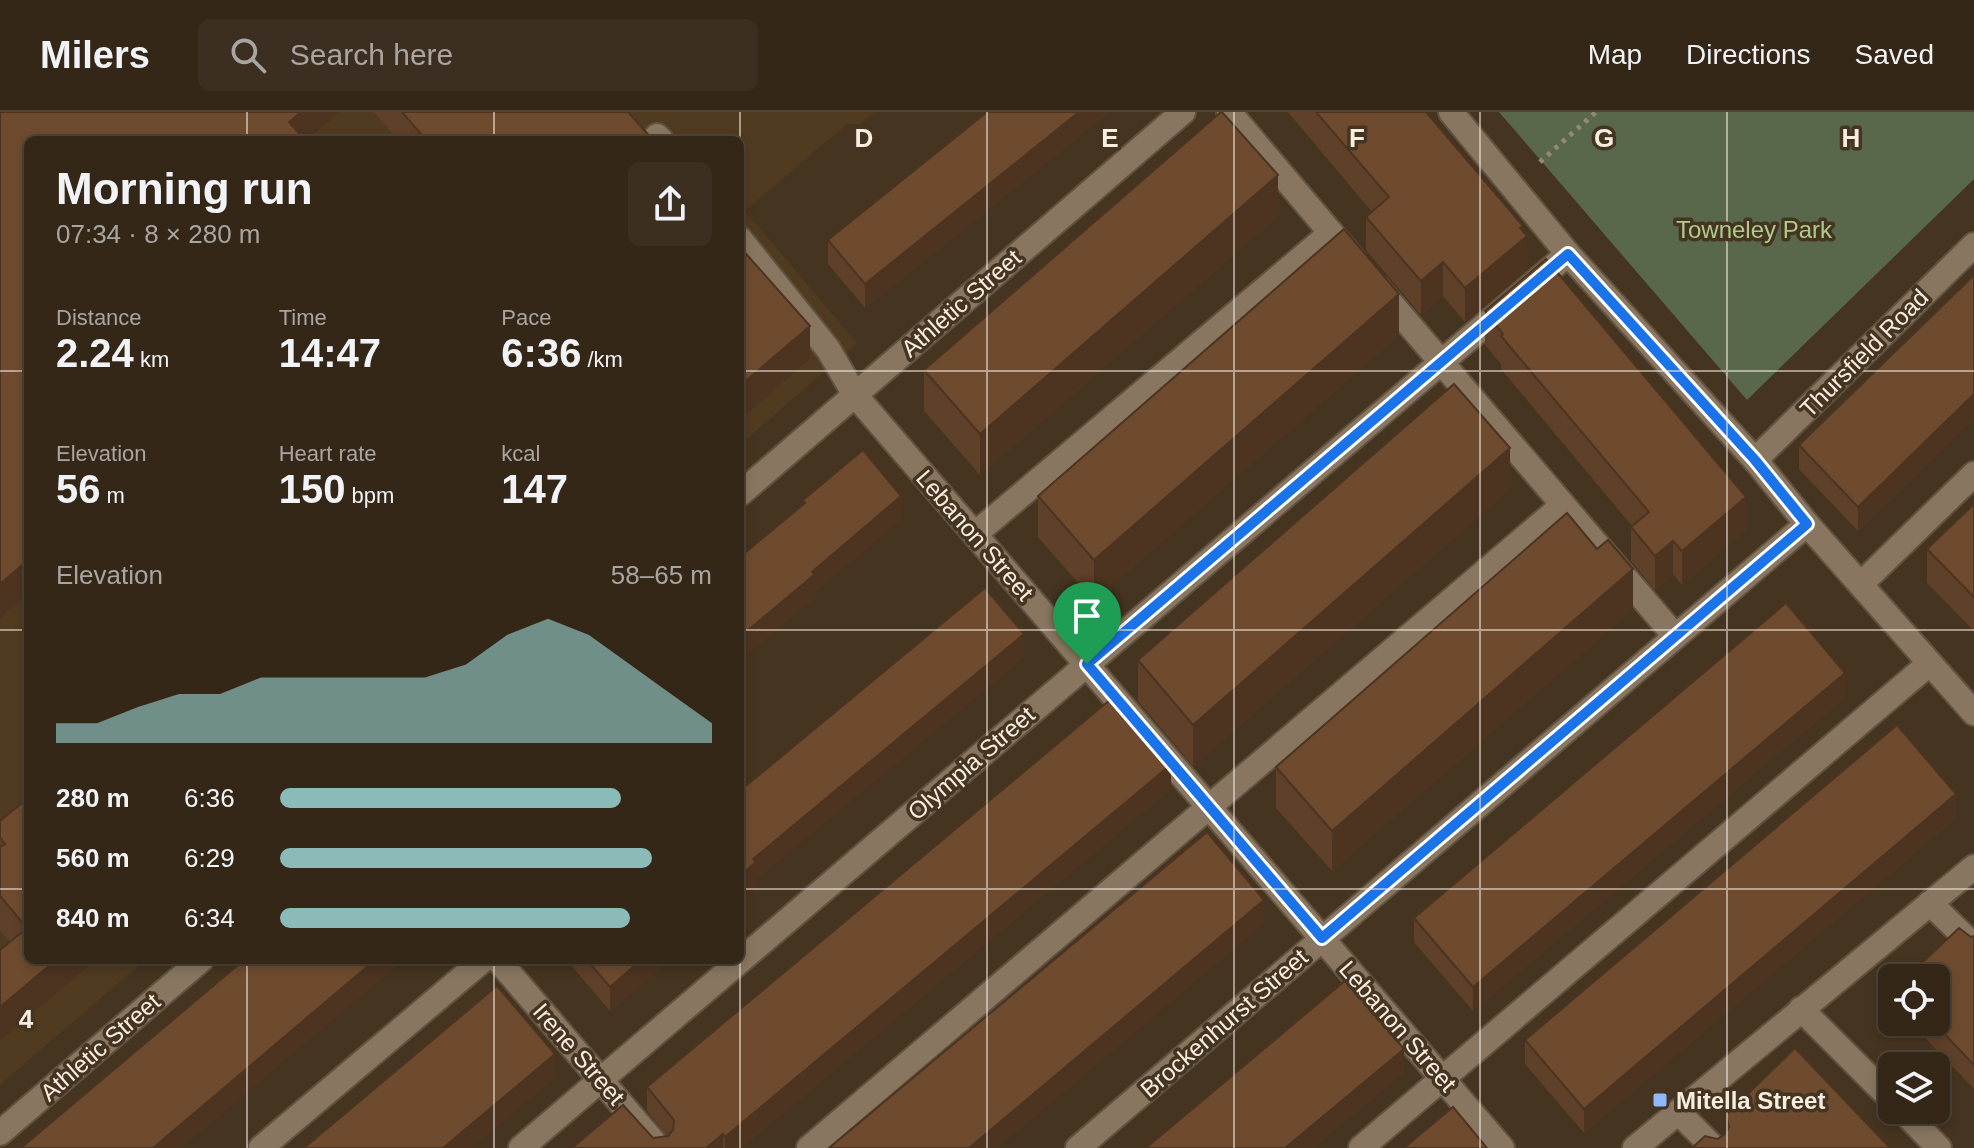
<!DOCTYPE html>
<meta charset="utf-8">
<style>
:root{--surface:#342718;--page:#3c2f21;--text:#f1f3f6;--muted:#a9a5a2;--line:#4e4437;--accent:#8bbbb9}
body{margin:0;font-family:Helvetica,sans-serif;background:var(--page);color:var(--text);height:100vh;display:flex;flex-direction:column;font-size:30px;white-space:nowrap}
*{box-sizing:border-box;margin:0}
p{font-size:26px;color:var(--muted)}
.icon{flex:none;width:44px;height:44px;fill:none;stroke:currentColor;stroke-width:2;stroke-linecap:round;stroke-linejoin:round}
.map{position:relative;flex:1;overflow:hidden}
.details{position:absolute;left:24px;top:24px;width:720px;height:828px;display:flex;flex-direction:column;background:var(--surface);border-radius:12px;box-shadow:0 4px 12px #0003,0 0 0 2px var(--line)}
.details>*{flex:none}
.fabs{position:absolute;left:1878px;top:852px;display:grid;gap:16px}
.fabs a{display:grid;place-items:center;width:72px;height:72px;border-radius:12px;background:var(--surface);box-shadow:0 4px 12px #0003,0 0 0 2px var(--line);font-size:40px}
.pin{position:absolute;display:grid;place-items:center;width:68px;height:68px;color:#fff;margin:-82px -34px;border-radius:50% 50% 50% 0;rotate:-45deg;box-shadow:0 0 8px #0007}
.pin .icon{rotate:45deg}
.round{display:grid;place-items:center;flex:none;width:84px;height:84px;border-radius:12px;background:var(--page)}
.overview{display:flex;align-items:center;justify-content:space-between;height:136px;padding:0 32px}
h1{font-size:44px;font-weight:800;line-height:60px}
.figures{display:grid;grid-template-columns:repeat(3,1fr);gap:12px;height:136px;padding:8px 32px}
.figures div{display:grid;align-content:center}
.figures b{font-size:40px;font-weight:800}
.figures small{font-size:22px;font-weight:400}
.figures p{font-size:22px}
.chart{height:224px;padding:16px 32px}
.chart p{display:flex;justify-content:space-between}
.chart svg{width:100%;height:144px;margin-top:8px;fill:var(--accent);opacity:.7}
ul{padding:0 32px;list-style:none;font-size:26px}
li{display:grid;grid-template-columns:128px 96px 1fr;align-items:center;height:60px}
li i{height:20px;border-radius:10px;background:var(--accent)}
header{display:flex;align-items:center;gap:48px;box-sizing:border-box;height:112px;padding:0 40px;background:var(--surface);border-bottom:2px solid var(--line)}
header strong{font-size:38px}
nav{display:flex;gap:44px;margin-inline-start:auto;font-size:28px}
.search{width:560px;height:72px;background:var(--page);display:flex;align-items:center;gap:20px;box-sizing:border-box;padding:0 28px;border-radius:12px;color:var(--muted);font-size:30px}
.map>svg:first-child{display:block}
</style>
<header>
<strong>Milers</strong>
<div class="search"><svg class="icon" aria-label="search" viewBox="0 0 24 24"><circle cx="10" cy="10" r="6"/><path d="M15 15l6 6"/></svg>Search here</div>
<nav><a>Map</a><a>Directions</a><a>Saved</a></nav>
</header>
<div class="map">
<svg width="1974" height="1036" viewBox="0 0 1974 1036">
<rect width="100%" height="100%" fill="#453420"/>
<g fill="#503b21">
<polygon points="74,0 875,0 861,12 847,12 745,99 857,231 740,333 740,28 43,28"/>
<polygon points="28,41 28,848 145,848 0,973 0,66"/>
</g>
<polygon fill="#59674a" points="1499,0 1974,0 1974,67 1747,288"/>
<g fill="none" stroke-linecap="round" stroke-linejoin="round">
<defs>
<g id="lane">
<polyline points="1229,0 1354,148"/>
<polyline points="657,24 661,28"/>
<polyline points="740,127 828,237 855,283"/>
<polyline points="1378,176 1675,524"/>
<polyline points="975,422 1331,121"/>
<polyline points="1861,472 1974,362"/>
<polyline points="1930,791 1974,834"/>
<polyline points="1678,1000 1714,1036"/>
<polyline points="261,1036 483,848"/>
<polyline points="809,1036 1563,393"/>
<polyline points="1361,1036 1930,551"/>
</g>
<g id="street">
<polyline points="1451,0 1568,142 1755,348 1807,412 1974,601"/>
<polyline points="855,283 1502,1036"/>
<polyline points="1755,348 1974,133"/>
<polyline points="740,382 1183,0"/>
<polyline points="498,848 659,1036"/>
<polyline points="1801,897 1892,988"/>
<polyline points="1902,998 1939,1036"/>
<polyline points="0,1021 201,848"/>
<polyline points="521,1036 1568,142"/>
<polyline points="1078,1036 1807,412"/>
<polyline points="1635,1036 1974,755"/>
</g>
</defs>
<use href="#lane" stroke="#605240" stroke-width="28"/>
<use href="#street" stroke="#605240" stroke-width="28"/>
<polyline stroke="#968877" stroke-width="5" stroke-dasharray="4 6" stroke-linecap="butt" points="1540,50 1596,0"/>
<use href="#lane" stroke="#887660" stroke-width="24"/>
<use href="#street" stroke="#887660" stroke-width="24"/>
</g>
<g fill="#5f4028">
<polygon points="374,0 628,0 653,28 398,28"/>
<polygon points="987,0 1109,0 865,196 828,152 828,128"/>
<polygon points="1288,0 1426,0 1523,119 1527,157 1465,210 1443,184 1421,203 1366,138 1366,105 1372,100"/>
<polygon points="1278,104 980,363 924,299 924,258"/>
<polygon points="1974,163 1974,306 1858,419 1799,357 1799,333"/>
<polygon points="1485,199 1746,418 1682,473 1673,462 1655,478 1631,449 1631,415 1632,414 1501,257 1501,252 1485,233"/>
<polygon points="1399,223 1094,489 1038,425 1038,384"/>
<polygon points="1510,377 1193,654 1138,589 1138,548"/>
<polygon points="1974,392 1974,519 1927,471 1927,437"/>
<polygon points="1633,497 1332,759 1276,696 1276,655"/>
<polygon points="1845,585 1473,899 1414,830 1414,806"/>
<polygon points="1171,673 1168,676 1168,679 741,1036 572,1036 667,1024 647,999 647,975"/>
<polygon points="28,686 28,848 96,848 0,929 10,830 0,818 0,709"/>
<polygon points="1956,706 1584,1021 1525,952 1525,928"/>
<polygon points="1974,824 1974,977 1910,910 1936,910 1971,825"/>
<polygon points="571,848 669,848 610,899 571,853"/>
</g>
<g fill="#4d3421">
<polygon points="301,0 340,0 307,28 289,28 289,10"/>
<polygon points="1079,0 1109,0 865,196 865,172"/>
<polygon points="1278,63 1278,104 980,363 980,322"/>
<polygon points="1523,114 1523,128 1527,124 1527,157 1465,210 1465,176"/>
<polygon points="1443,150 1443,184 1421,203 1421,169"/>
<polygon points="1399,182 1399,223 1094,489 1094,448"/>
<polygon points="810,214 810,247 740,308 740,274"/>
<polygon points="1974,282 1974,306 1858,419 1858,395"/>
<polygon points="1510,336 1510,377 1193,654 1193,613"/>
<polygon points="901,384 901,408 814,482 814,487 740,549 740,525 812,460"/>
<polygon points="1746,385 1746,418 1682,473 1682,439"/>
<polygon points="1673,429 1673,462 1655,478 1655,444"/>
<polygon points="28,448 28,481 0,506 0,472"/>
<polygon points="1633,457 1633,497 1332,759 1332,719"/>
<polygon points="1024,522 1024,546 756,768 756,774 740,788 740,764 753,747"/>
<polygon points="1845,561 1845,585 1473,899 1473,875"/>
<polygon points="1171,649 1171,673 1168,676 1168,679 741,1036 725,1036 725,1025"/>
<polygon points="1956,682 1956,706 1584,1021 1584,997"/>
<polygon points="1264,788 1264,812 998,1036 969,1036"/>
<polygon points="56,848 96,848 0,929 0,895"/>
<polygon points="375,848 404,848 182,1036 153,1036"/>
<polygon points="641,848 669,848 610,899 610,875"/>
<polygon points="1404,937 1404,961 1314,1036 1285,1036"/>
<polygon points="555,942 555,966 472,1036 443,1036"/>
<polygon points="723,1022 723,1036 706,1036"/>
</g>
<g fill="#6e4b2f" stroke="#4d3421" stroke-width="2">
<polygon points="0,0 301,0 289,10 305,28 28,28 28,448 0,472"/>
<polygon points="402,0 628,0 653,28 426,28"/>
<polygon points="987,0 1079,0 865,172 828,128"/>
<polygon points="1221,0 1222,0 1278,63 980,322 924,258"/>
<polygon points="1316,0 1426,0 1523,114 1520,116 1527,124 1465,176 1443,150 1421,169 1366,105 1389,85"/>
<polygon points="1344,117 1399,182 1094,448 1038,384"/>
<polygon points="740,135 810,214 740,274"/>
<polygon points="1546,147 1746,385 1682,439 1673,429 1655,444 1631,415 1649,400 1501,224 1503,222 1485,199"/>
<polygon points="1974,163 1974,282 1858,395 1799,333"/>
<polygon points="1454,272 1510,336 1193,613 1138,548"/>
<polygon points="863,338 901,384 812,460 814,463 740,525 740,445 805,391 803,388"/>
<polygon points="1974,392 1974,485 1927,437"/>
<polygon points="1567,401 1597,437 1608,428 1633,457 1332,719 1276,655"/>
<polygon points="985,476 1024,522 753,747 756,750 740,764 740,684 744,681 741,678"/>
<polygon points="1786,491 1845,561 1473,875 1414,806"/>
<polygon points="1115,585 1171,649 1166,653 1168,655 725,1025 723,1022 706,1036 572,1036 623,993 653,1026 668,1024 673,1018 674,1008 647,975 1111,587"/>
<polygon points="1897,613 1956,682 1584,997 1525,928"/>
<polygon points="28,686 28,848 56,848 0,895 0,838 27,816 0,784 0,735 5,732 0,726 0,709"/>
<polygon points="1207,720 1264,788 969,1036 829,1036"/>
<polygon points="1959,816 1971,825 1974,824 1974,953 1933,910 1936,910 1936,866 1906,866"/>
<polygon points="244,848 375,848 153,1036 21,1036"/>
<polygon points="587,848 641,848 610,875"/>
<polygon points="1346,868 1404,937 1285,1036 1146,1036"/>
<polygon points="497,874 555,942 443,1036 304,1036"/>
<polygon points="1795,936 1890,1036 1692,1036 1705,1024 1717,1027 1724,1023 1729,1015 1726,1003"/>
<polygon points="1453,995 1487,1036 1404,1036"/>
</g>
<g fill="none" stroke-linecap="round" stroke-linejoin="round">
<defs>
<polygon id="route" points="1568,142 1755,348 1807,412 1322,826 1087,552"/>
</defs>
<use href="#route" stroke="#fff" stroke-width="16"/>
<use href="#route" stroke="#1a73e8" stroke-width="10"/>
</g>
<path fill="none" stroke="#f8ede1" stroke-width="2" stroke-opacity="0.55" d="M247,0V28M494,0V28M740,0V1036M987,0V1036M1234,0V1036M1480,0V1036M1727,0V1036M0,259H28M740,259H1974M0,518H28M740,518H1974M0,777H28M740,777H1974M247,848V1036M494,848V1036"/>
<rect fill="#8eb9fc" stroke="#453420" stroke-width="3" x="1652" y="980" width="16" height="16" rx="4"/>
<g text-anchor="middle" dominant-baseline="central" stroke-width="7" stroke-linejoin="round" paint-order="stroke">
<g font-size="24" fill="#adcc8c" stroke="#453420">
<text x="1754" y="117">Towneley Park</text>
</g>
<g font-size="24" fill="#f8ede1" stroke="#453420">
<text transform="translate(961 191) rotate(-41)">Athletic Street</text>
<text transform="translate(1864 241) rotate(-45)">Thursfield Road</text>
<text transform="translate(975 423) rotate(49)">Lebanon Street</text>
<text transform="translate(971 651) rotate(-41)">Olympia Street</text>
<text transform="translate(1224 911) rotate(-41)">Brockenhurst Street</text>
<text transform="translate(1398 914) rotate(49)">Lebanon Street</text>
<text transform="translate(100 935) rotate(-41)">Athletic Street</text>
<text transform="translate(579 942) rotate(49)">Irene Street</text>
</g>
<g font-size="24" font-weight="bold" fill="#f8ede1" stroke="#453420" text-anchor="start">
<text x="1676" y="988">Mitella Street</text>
</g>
</g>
<g font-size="26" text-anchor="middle" font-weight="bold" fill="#f8ede1" stroke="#453420" stroke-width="7" stroke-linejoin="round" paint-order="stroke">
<text x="864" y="35">D</text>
<text x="1110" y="35">E</text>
<text x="1357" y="35">F</text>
<text x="1604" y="35">G</text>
<text x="1851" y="35">H</text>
<text x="26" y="916">4</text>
</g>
</svg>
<div class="fabs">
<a><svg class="icon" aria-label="locate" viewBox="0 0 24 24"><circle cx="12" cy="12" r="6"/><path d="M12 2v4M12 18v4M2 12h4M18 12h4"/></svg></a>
<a><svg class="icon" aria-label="layers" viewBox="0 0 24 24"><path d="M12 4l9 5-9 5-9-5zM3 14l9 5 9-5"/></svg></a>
</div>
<div class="pin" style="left:1087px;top:552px;background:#1e9e55"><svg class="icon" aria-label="arrive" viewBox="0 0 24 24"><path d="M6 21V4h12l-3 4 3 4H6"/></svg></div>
<section class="details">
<div class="overview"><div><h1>Morning run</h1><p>07:34 · 8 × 280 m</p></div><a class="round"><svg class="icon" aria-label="share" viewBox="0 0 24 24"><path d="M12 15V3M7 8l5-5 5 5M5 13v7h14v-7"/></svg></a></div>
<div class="figures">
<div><p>Distance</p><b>2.24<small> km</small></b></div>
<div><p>Time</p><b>14:47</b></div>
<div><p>Pace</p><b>6:36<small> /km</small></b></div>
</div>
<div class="figures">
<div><p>Elevation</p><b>56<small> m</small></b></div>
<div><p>Heart rate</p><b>150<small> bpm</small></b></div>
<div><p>kcal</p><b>147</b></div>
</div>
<div class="chart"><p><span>Elevation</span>58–65 m</p>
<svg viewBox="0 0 160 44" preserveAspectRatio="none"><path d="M0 44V38L10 38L20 33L30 29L40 29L50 24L60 24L70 24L80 24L90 24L100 20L110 11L120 6L130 11L140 20L150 29L160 38V44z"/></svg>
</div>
<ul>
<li><b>280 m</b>6:36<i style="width:79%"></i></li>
<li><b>560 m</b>6:29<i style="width:86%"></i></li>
<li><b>840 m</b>6:34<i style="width:81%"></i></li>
</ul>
</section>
</div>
